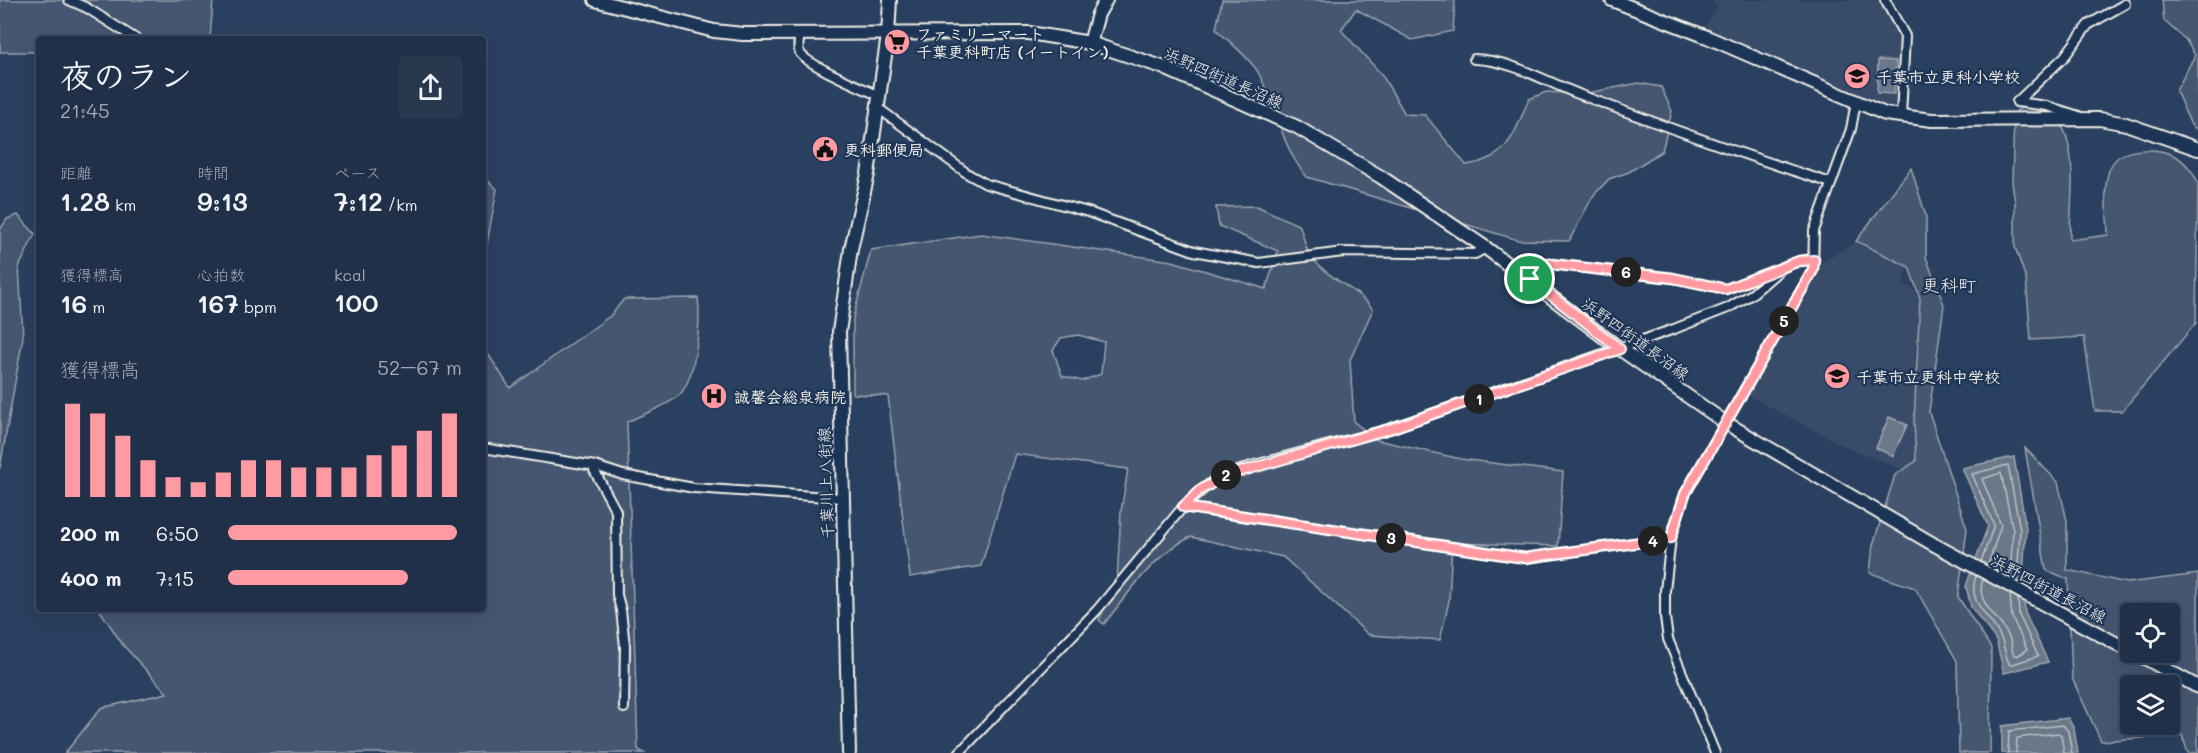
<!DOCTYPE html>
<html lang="ja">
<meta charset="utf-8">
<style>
:root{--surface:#203048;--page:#28384f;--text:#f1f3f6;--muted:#a2a9b4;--line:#3d4b60;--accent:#ff9aa2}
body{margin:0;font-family:Mali,"Klee One",sans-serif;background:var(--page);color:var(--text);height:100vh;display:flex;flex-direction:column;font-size:22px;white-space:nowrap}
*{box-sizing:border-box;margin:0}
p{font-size:20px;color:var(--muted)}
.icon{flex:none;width:33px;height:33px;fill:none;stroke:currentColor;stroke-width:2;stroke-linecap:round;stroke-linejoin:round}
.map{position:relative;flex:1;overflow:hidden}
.drawer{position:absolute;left:36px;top:36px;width:450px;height:576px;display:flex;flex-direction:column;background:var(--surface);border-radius:6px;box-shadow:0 6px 24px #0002,0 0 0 2px var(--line)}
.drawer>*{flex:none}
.controls{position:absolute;left:2120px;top:603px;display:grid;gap:12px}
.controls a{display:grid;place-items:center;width:60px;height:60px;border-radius:6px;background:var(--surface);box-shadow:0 6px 24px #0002,0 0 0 2px var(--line);font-size:30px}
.pin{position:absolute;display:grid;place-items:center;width:51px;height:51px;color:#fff;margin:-26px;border:3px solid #fff;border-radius:50%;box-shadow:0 2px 6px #0007}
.km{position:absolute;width:30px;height:30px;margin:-15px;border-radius:50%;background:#222;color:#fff;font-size:16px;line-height:30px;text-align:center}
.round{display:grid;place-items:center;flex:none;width:63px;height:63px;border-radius:6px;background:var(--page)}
.head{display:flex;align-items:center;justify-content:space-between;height:102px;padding:0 24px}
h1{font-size:33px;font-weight:600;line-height:45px}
.figures{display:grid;grid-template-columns:repeat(3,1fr);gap:9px;height:102px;padding:6px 24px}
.figures div{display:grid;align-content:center}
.figures b{font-size:26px;font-weight:600}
.figures small{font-size:16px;font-weight:400}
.figures p{font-size:16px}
.chart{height:168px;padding:12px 24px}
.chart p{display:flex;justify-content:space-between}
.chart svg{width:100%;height:108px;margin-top:6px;stroke:var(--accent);stroke-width:6}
ul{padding:0 24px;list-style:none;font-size:20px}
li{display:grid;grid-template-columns:96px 72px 1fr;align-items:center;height:45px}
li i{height:15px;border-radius:8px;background:var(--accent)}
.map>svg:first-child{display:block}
</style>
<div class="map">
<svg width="2198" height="753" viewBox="0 0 2198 753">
<rect width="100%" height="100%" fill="#2a4060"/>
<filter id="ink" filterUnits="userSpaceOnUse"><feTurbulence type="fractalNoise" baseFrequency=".0167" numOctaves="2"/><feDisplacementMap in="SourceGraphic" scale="12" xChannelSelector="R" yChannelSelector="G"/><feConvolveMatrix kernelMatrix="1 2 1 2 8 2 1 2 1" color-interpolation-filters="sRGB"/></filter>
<g filter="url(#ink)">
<g fill="#374c69">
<polygon points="1711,0 1883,0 1903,37 1901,113 1705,27 1718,6"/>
<polygon points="1856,242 1908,267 1903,284 1923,295 1915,356 1921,440 1909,472 1846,447 1747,395 1821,263"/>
</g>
<g fill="#445771" stroke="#9ca4ac" stroke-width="1.5" fill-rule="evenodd">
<polygon points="0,0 213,0 210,39 39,39 39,52 0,52"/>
<path d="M1222,0H1455L1453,31L1412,40L1356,9L1341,30L1382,75L1405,114L1425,115L1466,165C1509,159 1513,135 1529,99L1546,92L1583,94L1639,83L1661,87L1672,111L1662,151L1629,172L1609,179L1593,196L1569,241L1518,240L1307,177C1281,148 1277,106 1258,72C1248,56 1229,42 1216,29Z"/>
<polygon points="2162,0 2198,0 2198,130 2191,125 2176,91 2195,55 2186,40 2164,21"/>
<path d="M2033,103C2087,118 2069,199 2070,240L2108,235C2108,215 2101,185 2111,166C2121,146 2157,147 2175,156C2184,160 2195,174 2198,184L2196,323L2122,411H2095L2084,337L2031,340L2026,279L2015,247V202L2012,182L2014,117L2017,110Z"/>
<polygon points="1911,168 1926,216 1926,257 1944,305 1929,412 1967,529 1958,597 1991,648 1990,753 1959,753 1957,661 1915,588 1870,573 1873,545 1895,475 1916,461 1914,422 1920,298 1909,267 1856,241"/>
<polygon points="483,176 497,189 483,265"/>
<path d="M1257,206L1300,226C1303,235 1305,246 1309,253C1324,278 1355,286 1373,309L1350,360L1354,422L1377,440L1461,459L1563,472L1558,546L1452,543L1449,601L1440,640L1369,635L1283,557L1191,537C1155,553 1128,594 1104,624L1099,620L1117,581L1121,511L1128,469L1015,454L981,566L910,577L888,396L853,394V318L871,250L981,234L1172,261L1266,289L1278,251L1219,226L1216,207ZM1078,335L1104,342L1101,374L1082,381L1062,376L1053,350L1061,338Z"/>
<polygon points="18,215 35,234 19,267 23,337 0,468 0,230 7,219"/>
<path d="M698,298C701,321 696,383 677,397C663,408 643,414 627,422L638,749L644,753H65L101,708L167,693L123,645L99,609H483V346L510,388L610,316L624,299Z"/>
<path d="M2025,448L2058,482L2067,521V570L2127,583L2198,574V753H2188L2182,735L2101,741L2072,678L2068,579L2046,570ZM2130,614H2169V652H2130ZM2130,686H2169V724H2130Z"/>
</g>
<g fill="#6a788a" stroke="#a1a8b0" stroke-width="1.5">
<polygon points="1878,60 1896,61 1894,94 1877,93"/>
<polygon points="1889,417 1907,425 1893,456 1876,448"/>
<polygon points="2014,457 2026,529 2023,575 2025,613 2048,662 2004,673 1996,640 1971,607 1966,586 1988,526 1962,468"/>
<polygon points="2068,718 2074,729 2078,753 2002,753 2002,726"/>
</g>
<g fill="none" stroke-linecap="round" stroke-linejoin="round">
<g stroke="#bdc1c2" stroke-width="1.5">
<polyline points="1981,562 1994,525 1972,474 2008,465 2020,530 2017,581"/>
<polyline points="1988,565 2001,525 1982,479 2001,473 2013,530 2010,577"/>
<path d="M1976,576C1966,604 1991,615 2001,638C2005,647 2005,658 2010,665L2038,656L2019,615L2018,599"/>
<path d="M1983,579C1974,603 1999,616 2008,635C2011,640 2012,648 2013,654L2017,656L2027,650L2012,617L2010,595"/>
<polyline points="2008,753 2009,731 2063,725 2068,731 2072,753"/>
<polyline points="2016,753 2017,738 2058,733 2061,735 2064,753"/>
</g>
<defs>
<g id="street">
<polyline points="69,0 87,8 136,39"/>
<polyline points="1885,0 1905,36 1901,117"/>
<path d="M800,34C799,40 797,48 800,53C807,65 865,89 880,96"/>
<path d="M1474,59C1512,60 1546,82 1581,95C1663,126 1747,156 1831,183"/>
<polyline points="2017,102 2065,56 2088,25 2125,4"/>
<polyline points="2017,102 2047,106 2079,116"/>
<polyline points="878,108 968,174 986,184 1088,212 1194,251 1259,263 1343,252 1475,254 1486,248"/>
<polyline points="1530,279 1542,263 1673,278 1726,289 1799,261 1814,259"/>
<polyline points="483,448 595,466 623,475 694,488 842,498"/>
<polyline points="595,466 594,470 616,511 617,595 621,610 625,646 624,708"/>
<polyline points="1183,507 1525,558 1671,538"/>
<polyline points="959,753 1097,610 1183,507 1213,481 1251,466 1389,429 1674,329 1728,308 1752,294 1782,268"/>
<polyline points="1715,753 1668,639 1665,617 1665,591 1671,538 1685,494 1813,270 1814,231 1851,129 1856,102"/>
</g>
<g id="primary">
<polyline points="595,0 714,31 743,34 1029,33 1090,43 1162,67 1297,127 1381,177 1486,248 1620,349 1726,423 1933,544 2130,651"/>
<polyline points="1612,0 1707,37 1885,114 1932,120 2100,119 2126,124 2198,149"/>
<polyline points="1090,43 1098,14 1106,0"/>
<polyline points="2134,652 2198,687"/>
<polyline points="849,753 839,332 851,249 868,174 888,35 890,0"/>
</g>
</defs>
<use href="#street" stroke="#f4f1e8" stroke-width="12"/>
<use href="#primary" stroke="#f4f1e8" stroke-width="16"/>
<use href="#street" stroke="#1d3557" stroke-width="8"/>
<use href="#primary" stroke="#1d3557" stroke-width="12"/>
</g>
</g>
<g fill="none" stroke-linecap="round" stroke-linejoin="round" filter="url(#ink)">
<defs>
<polygon id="route" points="1814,260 1813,270 1685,494 1671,538 1525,558 1183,507 1200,490 1225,476 1389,429 1620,349 1530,279 1542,263 1673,278 1726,289 1799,261"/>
</defs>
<use href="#route" stroke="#fff" stroke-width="12"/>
<use href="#route" stroke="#ff9aa2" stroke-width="8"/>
</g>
<defs>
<symbol id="supermarket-disc" viewBox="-11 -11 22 22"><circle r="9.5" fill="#ff9aa2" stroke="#1d3557"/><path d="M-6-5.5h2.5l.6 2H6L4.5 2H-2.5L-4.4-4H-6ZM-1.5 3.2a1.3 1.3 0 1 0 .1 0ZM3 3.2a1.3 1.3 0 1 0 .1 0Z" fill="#111"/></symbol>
<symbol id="school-disc" viewBox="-11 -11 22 22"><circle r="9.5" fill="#ff9aa2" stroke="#1d3557"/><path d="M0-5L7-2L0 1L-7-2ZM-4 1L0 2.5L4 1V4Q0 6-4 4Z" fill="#111"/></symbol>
<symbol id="civic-disc" viewBox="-11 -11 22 22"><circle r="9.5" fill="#ff9aa2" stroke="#1d3557"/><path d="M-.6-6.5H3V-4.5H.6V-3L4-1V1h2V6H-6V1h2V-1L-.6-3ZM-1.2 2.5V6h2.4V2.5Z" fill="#111"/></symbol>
<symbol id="hospital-disc" viewBox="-11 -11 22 22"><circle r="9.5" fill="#ff9aa2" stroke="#1d3557"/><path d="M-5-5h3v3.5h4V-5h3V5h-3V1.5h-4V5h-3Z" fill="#111"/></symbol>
</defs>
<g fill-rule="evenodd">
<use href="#supermarket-disc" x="882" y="27" width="30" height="30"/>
<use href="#school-disc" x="1842" y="61" width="30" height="30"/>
<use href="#civic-disc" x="810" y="134" width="30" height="30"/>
<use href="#school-disc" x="1822" y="361" width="30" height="30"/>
<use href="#hospital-disc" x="699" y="381" width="30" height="30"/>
</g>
<g text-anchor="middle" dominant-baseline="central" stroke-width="4.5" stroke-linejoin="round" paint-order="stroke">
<g font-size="16" font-weight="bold" fill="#f4f1e8" stroke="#1d3557" text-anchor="start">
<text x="916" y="33">ファミリーマート<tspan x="916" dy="18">千葉更科町店 (イートイン)</tspan></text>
<text x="1876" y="76">千葉市立更科小学校</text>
<text x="844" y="149">更科郵便局</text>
<text x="1856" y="376">千葉市立更科中学校</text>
<text x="734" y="396">誠馨会総泉病院</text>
</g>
<g font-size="16" fill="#f4f1e8" stroke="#1d3557">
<text transform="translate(1224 77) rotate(24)">浜野四街道長沼線</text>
<text transform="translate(1636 338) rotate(36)">浜野四街道長沼線</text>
<text transform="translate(825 483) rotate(-92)">千葉川上八街線</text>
<text transform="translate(2049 588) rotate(28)">浜野四街道長沼線</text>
</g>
<g font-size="18" fill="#f4f1e8" stroke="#1d3557">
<text x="1949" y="285">更科町</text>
</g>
</g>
</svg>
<div class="controls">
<a><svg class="icon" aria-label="locate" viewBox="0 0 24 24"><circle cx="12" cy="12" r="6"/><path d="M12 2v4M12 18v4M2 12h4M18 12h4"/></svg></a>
<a><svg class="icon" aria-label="layers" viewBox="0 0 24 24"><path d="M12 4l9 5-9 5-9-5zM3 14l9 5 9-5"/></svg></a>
</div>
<div class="pin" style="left:1530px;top:279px;background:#1e9e55"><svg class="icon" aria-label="arrive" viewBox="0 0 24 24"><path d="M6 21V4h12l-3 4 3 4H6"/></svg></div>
<b class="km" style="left:1479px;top:399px">1</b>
<b class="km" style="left:1226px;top:475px">2</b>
<b class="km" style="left:1391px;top:538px">3</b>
<b class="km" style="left:1653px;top:541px">4</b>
<b class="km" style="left:1784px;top:321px">5</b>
<b class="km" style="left:1626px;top:272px">6</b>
<section class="drawer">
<div class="head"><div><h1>夜のラン</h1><p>21:45</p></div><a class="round"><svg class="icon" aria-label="share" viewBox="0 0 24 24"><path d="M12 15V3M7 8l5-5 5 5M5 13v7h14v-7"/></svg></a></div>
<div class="figures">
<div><p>距離</p><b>1.28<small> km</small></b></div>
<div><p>時間</p><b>9:13</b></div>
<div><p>ペース</p><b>7:12<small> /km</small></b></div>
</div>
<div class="figures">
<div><p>獲得標高</p><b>16<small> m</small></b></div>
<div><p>心拍数</p><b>167<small> bpm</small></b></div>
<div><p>kcal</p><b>100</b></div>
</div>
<div class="chart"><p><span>獲得標高</span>52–67 m</p>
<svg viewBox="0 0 160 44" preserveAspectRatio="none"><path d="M5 44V6M15 44V10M25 44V19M35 44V29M45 44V36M55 44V38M65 44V34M75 44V29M85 44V29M95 44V32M105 44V32M115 44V32M125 44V27M135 44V23M145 44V17M155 44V10"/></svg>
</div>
<ul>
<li><b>200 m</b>6:50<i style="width:98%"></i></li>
<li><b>400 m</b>7:15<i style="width:77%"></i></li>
</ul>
</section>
</div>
